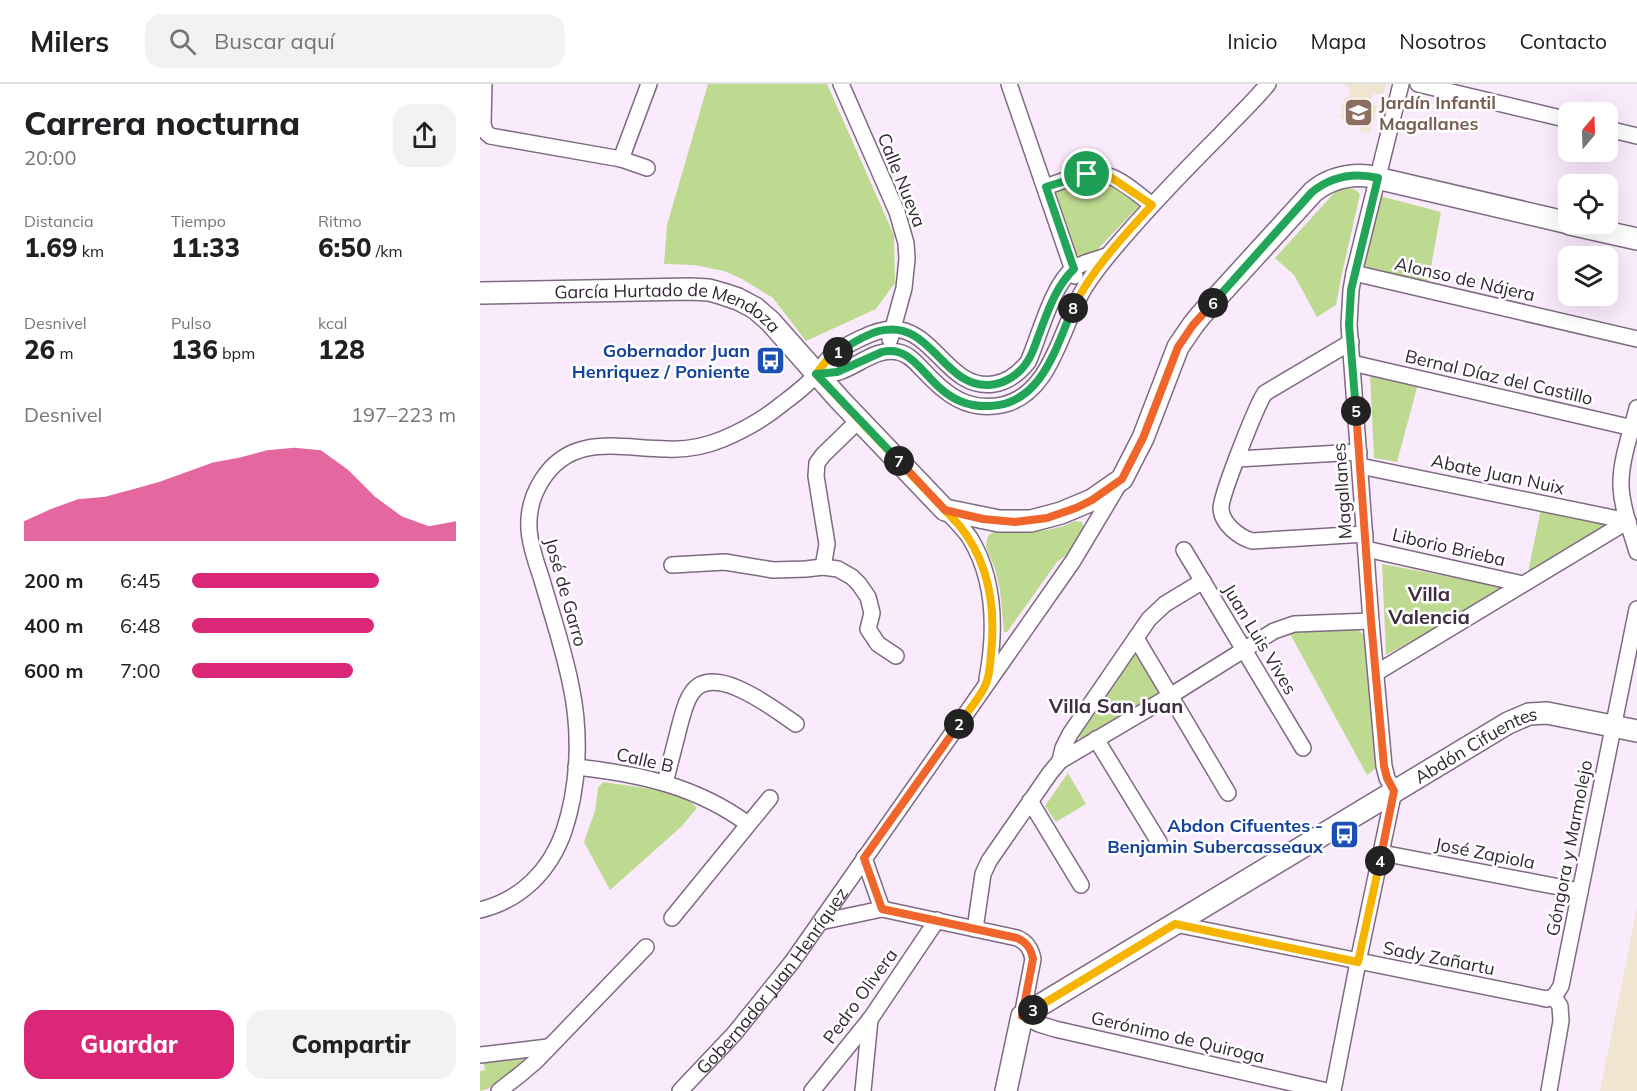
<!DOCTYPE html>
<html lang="es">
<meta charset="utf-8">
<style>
:root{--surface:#fff;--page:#f2f2f2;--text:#202124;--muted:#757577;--line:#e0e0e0;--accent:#db2777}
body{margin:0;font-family:Mulish,sans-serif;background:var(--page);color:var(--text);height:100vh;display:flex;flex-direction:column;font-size:22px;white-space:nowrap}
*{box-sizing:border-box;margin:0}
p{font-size:20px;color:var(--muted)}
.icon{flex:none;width:33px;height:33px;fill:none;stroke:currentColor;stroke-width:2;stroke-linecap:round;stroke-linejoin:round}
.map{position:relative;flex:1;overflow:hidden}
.panel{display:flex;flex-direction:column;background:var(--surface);width:480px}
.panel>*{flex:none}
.needle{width:39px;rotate:19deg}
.tools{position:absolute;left:1078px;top:18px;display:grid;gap:12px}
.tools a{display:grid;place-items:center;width:60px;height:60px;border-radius:12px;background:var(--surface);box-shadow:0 6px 24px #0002;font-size:30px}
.pin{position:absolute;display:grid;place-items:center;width:51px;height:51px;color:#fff;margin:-26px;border:3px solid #fff;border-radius:50%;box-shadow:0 2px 6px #0007}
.km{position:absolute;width:30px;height:30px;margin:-15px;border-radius:50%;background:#222;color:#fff;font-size:16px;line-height:30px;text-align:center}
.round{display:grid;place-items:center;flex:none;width:63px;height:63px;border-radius:18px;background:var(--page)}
.headline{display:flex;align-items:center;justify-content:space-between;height:102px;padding:0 24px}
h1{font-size:33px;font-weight:800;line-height:45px}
.stats{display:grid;grid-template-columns:repeat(3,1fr);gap:9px;height:102px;padding:6px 24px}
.stats div{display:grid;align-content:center}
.stats b{font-size:26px;font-weight:800}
.stats small{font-size:16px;font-weight:400}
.stats p{font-size:16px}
.chart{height:168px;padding:12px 24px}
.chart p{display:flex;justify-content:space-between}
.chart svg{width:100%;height:108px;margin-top:6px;fill:var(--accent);opacity:.7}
.action{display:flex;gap:12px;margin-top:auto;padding:12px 24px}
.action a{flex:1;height:69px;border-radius:18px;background:var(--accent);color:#fff;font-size:24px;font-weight:800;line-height:69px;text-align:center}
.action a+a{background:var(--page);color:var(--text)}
ul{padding:0 24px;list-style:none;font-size:20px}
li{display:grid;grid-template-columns:96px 72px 1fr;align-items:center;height:45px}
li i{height:15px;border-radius:8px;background:var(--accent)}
header{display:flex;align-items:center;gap:36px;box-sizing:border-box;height:84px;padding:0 30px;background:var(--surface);border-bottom:2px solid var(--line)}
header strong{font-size:28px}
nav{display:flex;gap:33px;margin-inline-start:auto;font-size:21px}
.search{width:420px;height:54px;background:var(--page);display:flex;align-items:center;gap:15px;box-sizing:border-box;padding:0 21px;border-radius:18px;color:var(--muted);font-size:22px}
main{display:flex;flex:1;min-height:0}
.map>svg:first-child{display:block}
</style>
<header>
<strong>Milers</strong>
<div class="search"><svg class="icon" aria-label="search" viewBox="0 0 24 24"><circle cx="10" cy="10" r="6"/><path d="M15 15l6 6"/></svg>Buscar aquí</div>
<nav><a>Inicio</a><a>Mapa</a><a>Nosotros</a><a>Contacto</a></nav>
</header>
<main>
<section class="panel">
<div class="headline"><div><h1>Carrera nocturna</h1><p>20:00</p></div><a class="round"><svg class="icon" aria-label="share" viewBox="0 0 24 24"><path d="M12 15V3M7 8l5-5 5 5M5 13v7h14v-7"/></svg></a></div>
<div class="stats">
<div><p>Distancia</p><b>1.69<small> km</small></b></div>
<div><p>Tiempo</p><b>11:33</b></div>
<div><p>Ritmo</p><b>6:50<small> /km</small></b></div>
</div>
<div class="stats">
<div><p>Desnivel</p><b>26<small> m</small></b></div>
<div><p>Pulso</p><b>136<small> bpm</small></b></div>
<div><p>kcal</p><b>128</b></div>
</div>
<div class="chart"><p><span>Desnivel</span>197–223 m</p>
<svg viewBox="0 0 160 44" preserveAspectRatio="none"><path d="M0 44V36L10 31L20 27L30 26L40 23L50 20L60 16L70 12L80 10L90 7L100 6L110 7L120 15L130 26L140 34L150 38L160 36V44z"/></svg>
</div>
<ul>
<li><b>200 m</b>6:45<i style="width:71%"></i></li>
<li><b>400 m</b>6:48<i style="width:69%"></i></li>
<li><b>600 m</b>7:00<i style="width:61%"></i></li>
</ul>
<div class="action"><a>Guardar</a><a>Compartir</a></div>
</section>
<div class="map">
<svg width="1157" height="1007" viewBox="0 0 1157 1007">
<rect width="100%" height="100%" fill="#faebfc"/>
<g fill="#f0e5d0">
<polygon points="863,0 906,0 903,11 893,9 890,20 897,22 890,49 879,46 880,39 860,34 865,13 868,14 871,4 863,1"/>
<polygon points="1157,823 1157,1007 1120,1007 1144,889"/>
</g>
<g fill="#bed990">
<polygon points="228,0 347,0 414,151 415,199 396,225 326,257 293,214 262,195 244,187 214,181 184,180 187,141"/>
<polygon points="613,93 630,96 659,120 659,122 612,171 601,173 595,169 593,165 574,109 575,107"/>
<polygon points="866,103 876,106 880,110 861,194 856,221 837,233 814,191 795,174 855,108"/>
<polygon points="900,112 961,128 948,199 884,182"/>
<polygon points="890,289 938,300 917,378 894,374"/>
<polygon points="1061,425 1133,439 1047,493"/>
<polygon points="595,437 602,438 604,444 590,468 577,478 527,548 524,548 520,506 515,485 506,463 507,455 509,451 513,448 521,446 549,448 567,446 584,442"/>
<polygon points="902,480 1029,504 906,571"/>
<polygon points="877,545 886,553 897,683 887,691 809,548"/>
<polygon points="655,566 680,609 676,614 600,656 598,652"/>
<polygon points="588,689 606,720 576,738 565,722"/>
<polygon points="123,698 200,709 217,724 201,743 130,806 104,758 115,727 118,704"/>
<path d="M44,973L43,977C30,987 16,1004 0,1007V987L5,986L3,975Z"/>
</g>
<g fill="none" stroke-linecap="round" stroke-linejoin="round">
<defs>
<g id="street">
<polyline points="4,0 3,40 5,47 10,52 141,75 167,84"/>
<polyline points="361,0 417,128 426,159 427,175 424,204 410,255"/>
<polyline points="529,0 595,192"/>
<polyline points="938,0 1089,36"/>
<polyline points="1128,45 1157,52"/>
<polyline points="141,75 169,0"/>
<path d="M565,103C585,97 609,84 629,92C644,97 659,111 672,121"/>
<polyline points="874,189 1157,255"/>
<path d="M871,258L785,309C777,320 740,413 741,425C742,440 759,453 772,457L885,450"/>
<polyline points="872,279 1157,345"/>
<path d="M336,290C344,290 352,290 359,288C378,282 397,263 418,268C429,270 436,279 443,286C465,310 487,328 522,321C573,310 581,241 605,203C618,182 634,164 650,146C679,113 710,81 741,50C757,33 773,18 788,0"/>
<path d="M1157,324C1151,349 1140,377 1141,403C1142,425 1151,447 1157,468"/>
<polyline points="757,375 879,368"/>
<polyline points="880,382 1148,437"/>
<path d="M465,426C474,435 483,444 490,454C516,497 516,547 507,595"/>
<polyline points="886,465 1043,500"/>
<polyline points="704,466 823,664"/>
<polyline points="192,481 245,478 293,486 326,485 343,483 358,485 372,493 379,500 388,513 392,529 388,545 398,560 416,572"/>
<polyline points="343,483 347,460 336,392 337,379 343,371 379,336"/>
<polyline points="656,554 748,709"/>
<polyline points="896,589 1148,437"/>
<polyline points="616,655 679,758"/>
<polyline points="580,677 583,664 590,650 669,535 685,520 723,497"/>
<path d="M96,683C160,690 216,702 268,740"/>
<path d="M185,699C190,680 195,660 200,640C203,630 205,619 211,610C232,576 294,625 316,640"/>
<polyline points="550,717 601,801"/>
<polyline points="902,769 1100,807"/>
<polyline points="384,774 402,825"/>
<path d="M0,826C41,816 70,787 84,747C99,702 101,649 91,602C84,566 72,531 62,496C57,480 50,463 49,445C48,428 53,410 62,396C92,348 142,365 187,365C206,366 226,362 243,355C264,346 284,335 302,320C314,311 328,301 337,289C341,284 345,278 350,273C363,262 395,245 412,245C455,245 468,307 514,300C528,298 539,289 548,278C559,254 572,201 593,185C602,178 617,176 628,171"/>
<polyline points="192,834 290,714"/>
<path d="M340,838L402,825L537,854C547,858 551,865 553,875L542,932L559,940L575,945L847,1007"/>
<polyline points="695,840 1062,914 1066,915 1074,913"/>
<polyline points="495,845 503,790 509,777 570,689 580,677 690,612 794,547 814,540 891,537"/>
<polyline points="1074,913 1081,902 1157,525"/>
<polyline points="0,971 68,963"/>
<polyline points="19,1007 42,989 56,977 166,863"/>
<path id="s1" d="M200,1007L254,950L312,878L593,477L639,400"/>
<polyline points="332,1007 391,934 457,836"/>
<polyline points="383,1007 390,935"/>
<polyline points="853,1007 878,878 914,707 907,694 904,682 891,537 869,241 871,206 874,189 921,0"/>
<polyline points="1069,1007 1081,937 1080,922 1074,913"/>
</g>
<g id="secondary">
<polyline points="1090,140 1157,155"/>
<path id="s2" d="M0,209L210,205L229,206L243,210L258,215L275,224L290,237L359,315L465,426L519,437H551L581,429L612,416L642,395L663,354L698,263L713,241L721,231L833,108C849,95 866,90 888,92L1089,139"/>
<path id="s3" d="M526,1007L542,932L1028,639L1049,630L1067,629L1157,647"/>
</g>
</defs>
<use href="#street" stroke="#7f6983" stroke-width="18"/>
<use href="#secondary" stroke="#7f6983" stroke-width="24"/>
<use href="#street" stroke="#fff" stroke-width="15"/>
<use href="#secondary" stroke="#fff" stroke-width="21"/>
</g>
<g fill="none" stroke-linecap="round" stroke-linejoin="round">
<defs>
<path id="split-1" d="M358,268C371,260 384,251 399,247C451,234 462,303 509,301C524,300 539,291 547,278C552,271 555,262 558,253C567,230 575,203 594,185L566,103L607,90"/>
<path id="split-2" d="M358,268L347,276L336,290L479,441C509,478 516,524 511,570C510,580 510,593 505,602C499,615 487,628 479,640"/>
<path id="split-3" d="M479,640L384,774L402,825L537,854C547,858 551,865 553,875L542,932L553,926"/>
<polyline id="split-4" points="553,926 695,840 878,878 900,777"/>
<polyline id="split-5" points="876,327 891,537 904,682 907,694 914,707 900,777"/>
<path id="split-6" d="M733,219L832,108C852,92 873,88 898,94L871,206L869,241L876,327"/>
<polyline id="split-7" points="419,377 465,426 503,435 535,438 567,434 596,424 612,416 642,395 663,354 698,263 713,241 733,219"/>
<path id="split-8" d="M419,377L336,290L357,288L402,268C429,261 442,289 460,304C474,317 492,323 510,322C562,320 576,263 593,224"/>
<path id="split-9" d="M593,224C612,185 643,153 672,121L629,92L622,90H607"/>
</defs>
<use href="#split-1" stroke="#fff" stroke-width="12"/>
<use href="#split-2" stroke="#fff" stroke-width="12"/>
<use href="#split-3" stroke="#fff" stroke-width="12"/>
<use href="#split-4" stroke="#fff" stroke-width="12"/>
<use href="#split-5" stroke="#fff" stroke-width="12"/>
<use href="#split-6" stroke="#fff" stroke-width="12"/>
<use href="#split-7" stroke="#fff" stroke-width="12"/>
<use href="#split-8" stroke="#fff" stroke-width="12"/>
<use href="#split-9" stroke="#fff" stroke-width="12"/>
<use href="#split-1" stroke="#22a559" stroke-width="8"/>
<use href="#split-2" stroke="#f5b400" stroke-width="8"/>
<use href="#split-3" stroke="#f0652b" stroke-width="8"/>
<use href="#split-4" stroke="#f5b400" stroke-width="8"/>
<use href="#split-5" stroke="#f0652b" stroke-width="8"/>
<use href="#split-6" stroke="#22a559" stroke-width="8"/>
<use href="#split-7" stroke="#f0652b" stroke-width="8"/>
<use href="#split-8" stroke="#22a559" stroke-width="8"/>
<use href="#split-9" stroke="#f5b400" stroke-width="8"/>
</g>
<defs>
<symbol id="school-square" viewBox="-11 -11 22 22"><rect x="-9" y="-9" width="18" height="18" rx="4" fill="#8d6e63" stroke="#fefefe"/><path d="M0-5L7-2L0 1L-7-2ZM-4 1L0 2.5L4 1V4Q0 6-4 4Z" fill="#fff"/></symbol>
<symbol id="bus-square" viewBox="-11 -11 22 22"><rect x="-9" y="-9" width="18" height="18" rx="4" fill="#1a4fb4" stroke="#fefefe"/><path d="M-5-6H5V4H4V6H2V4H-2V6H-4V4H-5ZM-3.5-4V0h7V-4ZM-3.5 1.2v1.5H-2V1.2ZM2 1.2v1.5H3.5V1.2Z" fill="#fff"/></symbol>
</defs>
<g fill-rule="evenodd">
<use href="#school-square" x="862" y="12" width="33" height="33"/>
<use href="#bus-square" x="274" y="260" width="33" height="33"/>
<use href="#bus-square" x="848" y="734" width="33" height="33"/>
</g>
<g text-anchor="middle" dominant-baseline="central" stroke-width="5" stroke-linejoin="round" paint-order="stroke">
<g font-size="18" font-weight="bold" fill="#785e54" stroke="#fefefe" text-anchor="start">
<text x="899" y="18">Jardín Infantil<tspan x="899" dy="21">Magallanes</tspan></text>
</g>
<g font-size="18" fill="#312833" stroke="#fefefe">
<text transform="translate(422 96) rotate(68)">Calle Nueva</text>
<text transform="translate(985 195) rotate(13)">Alonso de Nájera</text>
<text stroke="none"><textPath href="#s2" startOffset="192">García Hurtado de Mendoza</textPath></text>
<text transform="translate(1019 293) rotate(13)">Bernal Díaz del Castillo</text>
<text transform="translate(1018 390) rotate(12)">Abate Juan Nuix</text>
<text transform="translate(862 407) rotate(-94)">Magallanes</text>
<text transform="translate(969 463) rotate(13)">Liborio Brieba</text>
<text transform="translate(86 508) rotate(74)">José de Garro</text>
<text transform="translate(780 555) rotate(59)">Juan Luis Vives</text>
<text stroke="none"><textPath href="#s3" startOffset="606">Abdón Cifuentes</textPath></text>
<text transform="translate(165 676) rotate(13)">Calle B</text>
<text transform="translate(1089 764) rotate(-79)">Góngora y Marmolejo</text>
<text transform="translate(1005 769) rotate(11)">José Zapiola</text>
<text transform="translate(959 874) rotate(11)">Sady Zañartu</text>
<text stroke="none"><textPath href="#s1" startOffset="144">Gobernador Juan Henríquez</textPath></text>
<text transform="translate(380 912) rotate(-54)">Pedro Olivera</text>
<text transform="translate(698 953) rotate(13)">Gerónimo de Quiroga</text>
</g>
<g font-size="18" font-weight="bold" fill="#164399" stroke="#fefefe" text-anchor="end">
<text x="270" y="266">Gobernador Juan<tspan x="270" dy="21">Henriquez / Poniente</tspan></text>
<text x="843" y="741">Abdon Cifuentes -<tspan x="843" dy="21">Benjamin Subercasseaux</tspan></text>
</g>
<g font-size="20" font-weight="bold" fill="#3f2b42" stroke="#fefefe">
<text x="949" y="509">Villa<tspan x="949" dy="23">Valencia</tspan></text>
<text x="636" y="621">Villa San Juan</text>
</g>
</g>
</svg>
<div class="tools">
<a><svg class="needle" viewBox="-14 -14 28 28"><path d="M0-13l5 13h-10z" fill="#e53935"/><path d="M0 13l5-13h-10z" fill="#757577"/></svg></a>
<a><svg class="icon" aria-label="locate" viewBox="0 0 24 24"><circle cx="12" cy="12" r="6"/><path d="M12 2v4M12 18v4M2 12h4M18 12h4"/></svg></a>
<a><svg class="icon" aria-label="layers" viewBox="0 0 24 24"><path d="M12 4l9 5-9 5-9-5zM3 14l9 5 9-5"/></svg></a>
</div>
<div class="pin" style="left:607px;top:90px;background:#1e9e55"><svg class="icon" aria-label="arrive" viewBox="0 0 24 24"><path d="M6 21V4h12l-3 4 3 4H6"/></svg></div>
<b class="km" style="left:358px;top:268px">1</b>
<b class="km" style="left:479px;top:640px">2</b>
<b class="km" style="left:553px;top:926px">3</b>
<b class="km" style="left:900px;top:777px">4</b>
<b class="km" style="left:876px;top:327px">5</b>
<b class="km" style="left:733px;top:219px">6</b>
<b class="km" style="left:419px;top:377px">7</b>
<b class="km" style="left:593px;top:224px">8</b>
</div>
</main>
